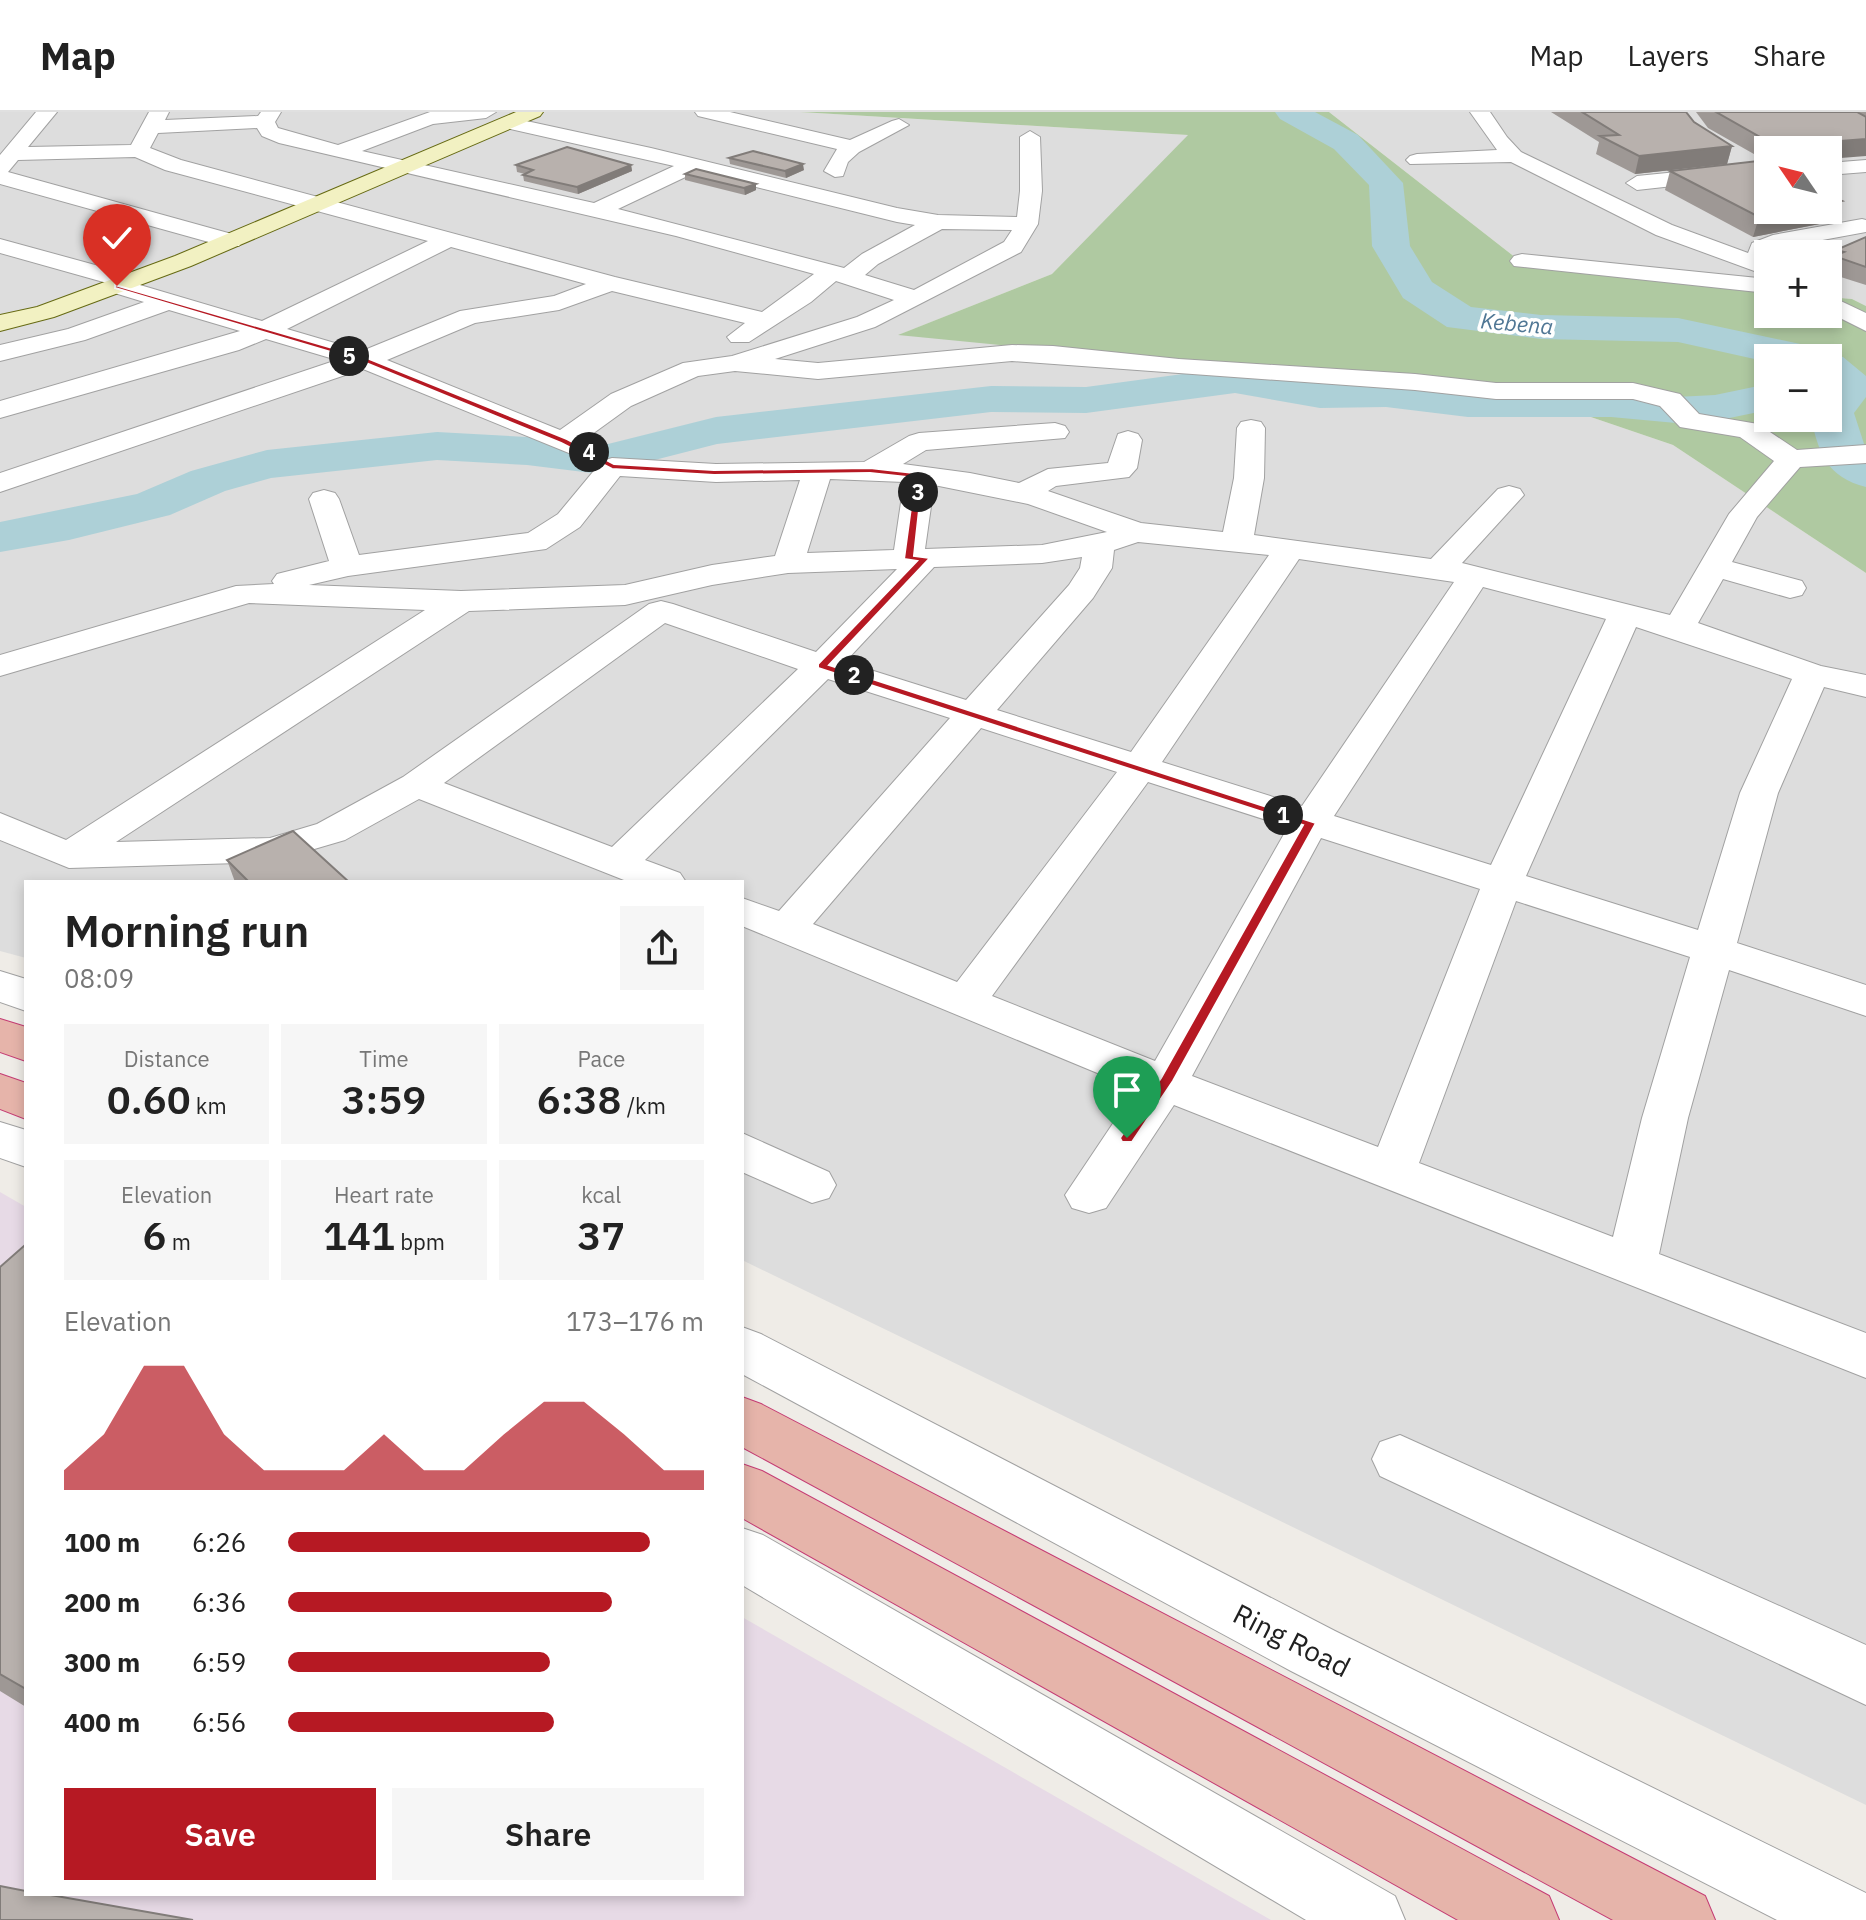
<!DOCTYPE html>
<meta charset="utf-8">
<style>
:root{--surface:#fff;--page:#f6f6f6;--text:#222;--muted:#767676;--line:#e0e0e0;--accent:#b61923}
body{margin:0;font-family:"IBM Plex Sans",sans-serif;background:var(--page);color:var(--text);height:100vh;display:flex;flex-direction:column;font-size:30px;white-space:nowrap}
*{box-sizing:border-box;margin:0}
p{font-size:26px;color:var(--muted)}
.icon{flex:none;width:44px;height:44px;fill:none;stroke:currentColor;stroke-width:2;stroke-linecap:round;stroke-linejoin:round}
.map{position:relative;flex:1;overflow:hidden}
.drawer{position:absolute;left:24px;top:768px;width:720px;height:1016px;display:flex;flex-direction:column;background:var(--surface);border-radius:0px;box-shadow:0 4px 12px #0003}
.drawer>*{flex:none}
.needle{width:52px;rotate:305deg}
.controls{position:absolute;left:1754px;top:24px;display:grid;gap:16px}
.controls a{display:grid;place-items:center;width:88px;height:88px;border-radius:0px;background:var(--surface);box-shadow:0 4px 12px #0003;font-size:40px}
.pin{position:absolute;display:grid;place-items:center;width:68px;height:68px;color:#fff;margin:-82px -34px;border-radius:50% 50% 50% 0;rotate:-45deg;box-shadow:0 0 8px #0007}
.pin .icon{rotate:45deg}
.km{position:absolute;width:40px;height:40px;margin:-20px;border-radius:50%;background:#222;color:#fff;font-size:22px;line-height:40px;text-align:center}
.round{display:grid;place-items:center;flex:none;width:84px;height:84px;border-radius:0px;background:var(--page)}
.overview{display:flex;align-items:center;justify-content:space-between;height:136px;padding:0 40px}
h1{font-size:44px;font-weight:600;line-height:60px}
.stats{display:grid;grid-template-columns:repeat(3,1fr);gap:12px;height:136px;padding:8px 40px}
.stats div{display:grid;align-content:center;border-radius:0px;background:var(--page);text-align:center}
.stats b{font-size:40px;font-weight:600}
.stats small{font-size:22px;font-weight:400}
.stats p{font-size:22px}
.chart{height:224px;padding:16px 40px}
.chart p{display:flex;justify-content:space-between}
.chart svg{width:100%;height:144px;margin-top:8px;fill:var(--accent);opacity:.7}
.button{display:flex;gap:16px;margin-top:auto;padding:16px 40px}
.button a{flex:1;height:92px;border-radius:0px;background:var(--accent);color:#fff;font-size:32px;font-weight:600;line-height:92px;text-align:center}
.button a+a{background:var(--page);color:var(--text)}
ul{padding:0 40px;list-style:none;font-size:26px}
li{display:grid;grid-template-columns:128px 96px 1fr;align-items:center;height:60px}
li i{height:20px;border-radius:10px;background:var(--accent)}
header{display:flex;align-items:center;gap:48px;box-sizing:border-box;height:112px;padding:0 40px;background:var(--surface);border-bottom:2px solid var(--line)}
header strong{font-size:38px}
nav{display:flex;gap:44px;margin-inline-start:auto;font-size:28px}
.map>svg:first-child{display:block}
</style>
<header>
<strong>Map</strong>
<nav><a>Map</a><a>Layers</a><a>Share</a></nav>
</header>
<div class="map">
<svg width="1866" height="1808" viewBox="0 0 1866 1808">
<rect width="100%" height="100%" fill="#efece7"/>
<g fill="#ddd" fill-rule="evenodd">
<polygon points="0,0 800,0 1189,23 1052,162 901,222 1535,286 1673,333 1866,461 1866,1693 742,1148 742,770 26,770 26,846 0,839"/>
<path d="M1329,0H1866V194L1852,187L1828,185V142H1768V177L1516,146ZM1768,38H1828V98H1768Z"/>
</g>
<polygon fill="#e7dae6" points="0,1080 26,1095 26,1782 742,1782 742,1505 1271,1808 0,1808"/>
<path fill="#afc9a1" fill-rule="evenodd" d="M800,0H1329L1516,146L1768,177V202H1828V185L1852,187L1866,194V461L1673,333L1535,286L898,223L1052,162L1188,23ZM1768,246H1828V306H1768Z"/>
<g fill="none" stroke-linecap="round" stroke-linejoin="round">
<g fill="#add0d7" fill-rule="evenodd">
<path d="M1275,0H1315L1358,23L1403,71L1410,134L1432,170L1471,195L1541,203L1678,206L1824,237L1827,242L1843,245L1866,264V285L1854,301L1866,338V375C1827,365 1819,342 1811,306H1828V246H1768V250L1678,230L1541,227L1447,215L1403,186L1372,134L1369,73L1334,37L1280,7Z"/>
<polygon points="1235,255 1320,270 1386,269 1468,279 1611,279 1676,285 1715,283 1768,272 1768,298 1715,309 1676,311 1611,305 1468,305 1386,295 1320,296 1235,281 1086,301 991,300 717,332 600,362 527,353 437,348 271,366 225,379 170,403 69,428 0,440 0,410 137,382 191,359 267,338 437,320 527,325 600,334 716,305 991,274 1086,275"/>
</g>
<defs>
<g id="minor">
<path d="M36,0H57L28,35L131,33L149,0H169L165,8L258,4L261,0H281L275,10L278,16L338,33L430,0H496L486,6L433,12L362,39L594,91L674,54L501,15L498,11L501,7L508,5L651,36L897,96L938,103L1017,105L1020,79V25L1030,19L1040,25L1042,79L1038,112L1021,140L875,215L775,247L818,251L1012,233L1053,234L1179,247L1415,262L1496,271H1633L1680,282L1699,302L1758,312L1797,338L1866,333V351L1800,355L1757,405L1732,450L1802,469L1806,476L1802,483L1790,486L1723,467L1698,511L1821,554L1866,563V585L1824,575L1778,681L1737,831L1866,873V904L1729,858L1688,1006L1659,1142L1866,1221V1266L1174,993L1106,1096L1089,1101L1072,1096L1065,1083L1136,977L742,814V786L779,799L950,606L828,567L645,748L680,761L686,770H629L419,687L345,728L270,750L69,756L0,728V701L66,728L425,498L249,491L0,564V543L236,474L274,472L272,469L277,462L329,449L309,387L313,381L324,378L335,381L339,387L359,443L528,421L558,402L602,349L612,346L716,352L864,350L909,324L919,321L1055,311L1065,314L1069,320L1065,326L926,338L903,352L970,361L1019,371L1048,357L1108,351L1118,322L1128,319L1138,322L1142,328L1137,356L1129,365L1056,374L1048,379L1141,411L1223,420L1234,366L1237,316L1241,310L1251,308L1261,310L1265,316L1264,366L1254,423L1431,447L1498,377L1509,374L1520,377L1524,383L1462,451L1670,503L1729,402L1774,349L1740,325L1680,315L1660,294L1633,287H1496L1415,278L1012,249L818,267L735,259L698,264L631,294L584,328L601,335L605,341L601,347L591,350L363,257L0,380V361L337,248L266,227L239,238L0,306V289L240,219L169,198L85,228L0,249V233L68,217L144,190L108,179L105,174L107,171L0,141V127L139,165L142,170L140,173L262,209L428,129L165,58L135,45L18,48L8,60L239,124L243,129L239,134H223L0,72V43ZM257,16L262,24L279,31L676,124L814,162L762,200L615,165L181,48L150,36L158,21ZM696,60L897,110L915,113L862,142L844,156L618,97ZM942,117L1012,118L1004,130L914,178L865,163L878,152ZM451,135L586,172L554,184L460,199L362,239L287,217ZM836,169L894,188L857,205L732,244L683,251L611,282L560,318L387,248L475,211L559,198L612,179L745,211L727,225L731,230H749L811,190ZM620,364L716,370L800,368L775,444L712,453L625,473L461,479L309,473L348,464L546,437L580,415ZM830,367L904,370L894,438L807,441ZM934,373L1028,392L1107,420L1042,433L925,437ZM1138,430L1269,443L1131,640L997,598L1093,486L1112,456L1114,438ZM1082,445L1080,456L1069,473L966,588L845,550L934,455L1042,451ZM1299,447L1454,470L1302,694L1162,650ZM897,457L816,540L673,492L661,489L649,492L403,665L317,712L270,726L116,730L469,499L625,493L712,473L788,461ZM1483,475L1606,507L1491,753L1334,704ZM665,511L798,557L612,735L444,671ZM1636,515L1792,567L1740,681L1698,818L1526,764ZM981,616L1117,660L957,870L813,812ZM1148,670L1288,715L1155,949L992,884ZM1321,726L1480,777L1378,1035L1192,964ZM1516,789L1690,845L1642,1006L1613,1125L1419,1051Z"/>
<polygon points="695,0 730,0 850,28 892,9 899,7 909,13 859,40 848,50 843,64 835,65 824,59 837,37 698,4"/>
<polygon points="1470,0 1490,0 1507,25 1521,40 1672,113 1748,141 1752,131 1773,123 1862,107 1866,108 1866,120 1779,136 1768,142 1768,164 1656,123 1511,50 1410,52 1406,48 1410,44 1417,42 1497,38"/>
<polygon points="1866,48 1866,60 1828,63 1828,51"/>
<polygon points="1757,52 1768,55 1768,69 1754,65 1637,78 1626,71 1637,64"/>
<polygon points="1522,142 1758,166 1767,168 1768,176 1758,180 1514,154 1510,149 1514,144"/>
<polygon points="1828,183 1866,201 1866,219 1828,200"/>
<polygon points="742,1021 829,1060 836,1073 829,1086 812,1091 742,1060"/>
<polygon points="1400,1323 1866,1533 1866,1593 1380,1364 1372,1347 1380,1330"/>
</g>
<g id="tertiary">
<polygon points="0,859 26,867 26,899 0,890"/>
<polygon points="0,1010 26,1018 26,1055 0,1046"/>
<polygon points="742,1215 761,1222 1335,1519 1866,1781 1866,1808 1777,1808 1291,1559 742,1262"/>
<polygon points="742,1416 763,1423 1395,1784 1405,1808 1306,1808 742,1473"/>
</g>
<polygon id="secondary" points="516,0 543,0 540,4 191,154 54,205 0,219 0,203 37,195 175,144"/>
<g id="trunk">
<polygon points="0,907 26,915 26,949 0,940"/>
<polygon points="0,962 26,971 26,1007 0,997"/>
<polygon points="742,1285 761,1292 1705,1784 1715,1808 1613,1808 742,1335"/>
<polygon points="742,1352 762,1359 1549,1784 1559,1808 1458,1808 742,1406"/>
</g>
</defs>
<use href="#minor" stroke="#a1a1a1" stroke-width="2"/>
<use href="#tertiary" stroke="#a1a1a1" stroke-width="2"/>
<use href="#secondary" stroke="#666a13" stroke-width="2"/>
<use href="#trunk" stroke="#c53c74" stroke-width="2"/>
<use href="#minor" fill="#fff" fill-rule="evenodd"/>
<use href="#tertiary" fill="#fff" fill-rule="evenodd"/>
<use href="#secondary" fill="#f2f1c2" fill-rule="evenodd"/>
<use href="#trunk" fill="#e6b4aa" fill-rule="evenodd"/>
</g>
<g fill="#9e9895">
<polygon points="1551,0 1686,0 1694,10 1732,34 1727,52 1635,62 1596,42 1599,30"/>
<polygon points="1696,0 1866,0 1866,44 1828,38 1768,38 1768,50 1708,16"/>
<polygon points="729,46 804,58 786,66 730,52"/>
<polygon points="516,53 631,53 632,59 578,82 524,69 523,63 525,62 517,60"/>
<polygon points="1670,59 1842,89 1835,109 1753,125 1665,78"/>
<polygon points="685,62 756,72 756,78 745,83 685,68"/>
<polygon points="1866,125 1866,173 1828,161 1836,138"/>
<polygon points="227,748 349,770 235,770"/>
<polygon points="26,1134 26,1595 0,1579 0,1155"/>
</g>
<g fill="#817c79">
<polygon points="1866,27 1866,44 1828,47 1828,38 1775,38 1776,34"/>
<polygon points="1732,34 1727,52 1635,62 1639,44"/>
<polygon points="803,52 804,58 786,66 785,59"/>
<polygon points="631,53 632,59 578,82 577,75"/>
<polygon points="756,72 756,78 745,83 744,76"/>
<polygon points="1842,89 1835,109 1753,125 1759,105 1796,98 1828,98 1828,92"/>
</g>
<g fill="#b8b1ad" stroke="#817c79" stroke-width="2">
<polygon points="1582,0 1686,0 1694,10 1732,34 1639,44 1600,24 1619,23"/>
<polygon points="1716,0 1857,0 1866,5 1866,27 1776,34"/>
<polygon points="567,35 631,53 577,75 523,63 533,58 516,53"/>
<polygon points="753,39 803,52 785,59 729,46"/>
<polygon points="1758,49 1768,54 1768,98 1796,98 1759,105 1670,59"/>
<polygon points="696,57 756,72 744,76 685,62"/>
<polygon points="1828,83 1842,89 1828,92"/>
<polygon points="1866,125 1866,155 1834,144 1844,140 1836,138"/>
<polygon points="293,719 349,770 249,770 227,748"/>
<polygon points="25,1133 26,1134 26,1577 0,1562 0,1155"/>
<polygon points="0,1774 26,1779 26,1782 45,1782 193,1808 0,1808"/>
</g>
<polygon fill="#b61923" stroke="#fff" stroke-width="2" points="115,173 367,246 567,327 614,352 714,358 870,356 923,362 914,444 930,446 829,553 1316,711 1173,969 1132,1030 1122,1030 1120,1026 1161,966 1303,713 818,556 818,552 917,449 904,447 915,366 870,361 714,363 612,357 561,331 361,249 115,176"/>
<g text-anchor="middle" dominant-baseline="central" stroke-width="7" stroke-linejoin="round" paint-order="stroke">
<g font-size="22" font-style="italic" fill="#507795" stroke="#fff">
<text transform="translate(1517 211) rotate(5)">Kebena</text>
</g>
<g font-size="28" fill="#202020" stroke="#fff">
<text transform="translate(1292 1528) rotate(27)">Ring Road</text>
</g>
</g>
</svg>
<div class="controls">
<a><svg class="needle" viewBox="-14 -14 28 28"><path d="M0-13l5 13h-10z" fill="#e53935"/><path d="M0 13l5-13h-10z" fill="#767676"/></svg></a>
<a>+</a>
<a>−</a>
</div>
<div class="pin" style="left:1127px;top:1026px;background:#1e9e55"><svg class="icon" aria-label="arrive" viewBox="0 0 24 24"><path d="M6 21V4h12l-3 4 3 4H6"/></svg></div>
<div class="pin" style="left:117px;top:174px;background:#d93025"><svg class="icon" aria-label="check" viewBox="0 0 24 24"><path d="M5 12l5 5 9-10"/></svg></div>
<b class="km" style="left:1283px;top:703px">1</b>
<b class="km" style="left:854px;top:563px">2</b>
<b class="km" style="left:918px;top:380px">3</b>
<b class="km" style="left:589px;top:340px">4</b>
<b class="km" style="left:349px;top:244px">5</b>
<section class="drawer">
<div class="overview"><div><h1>Morning run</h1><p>08:09</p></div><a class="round"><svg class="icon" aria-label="share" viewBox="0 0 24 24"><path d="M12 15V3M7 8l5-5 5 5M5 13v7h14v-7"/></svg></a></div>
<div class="stats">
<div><p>Distance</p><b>0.60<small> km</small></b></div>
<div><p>Time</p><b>3:59</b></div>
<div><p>Pace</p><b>6:38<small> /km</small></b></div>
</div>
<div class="stats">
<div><p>Elevation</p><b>6<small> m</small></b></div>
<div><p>Heart rate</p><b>141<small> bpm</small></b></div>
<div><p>kcal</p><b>37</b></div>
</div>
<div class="chart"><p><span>Elevation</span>173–176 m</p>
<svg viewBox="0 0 160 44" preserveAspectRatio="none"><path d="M0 44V38L10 27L20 6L30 6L40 27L50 38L60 38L70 38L80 27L90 38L100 38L110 27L120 17L130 17L140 27L150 38L160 38V44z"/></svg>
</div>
<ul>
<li><b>100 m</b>6:26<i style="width:87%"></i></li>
<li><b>200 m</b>6:36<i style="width:78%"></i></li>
<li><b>300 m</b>6:59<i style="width:63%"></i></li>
<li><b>400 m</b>6:56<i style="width:64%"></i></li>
</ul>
<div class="button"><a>Save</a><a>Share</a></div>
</section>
</div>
